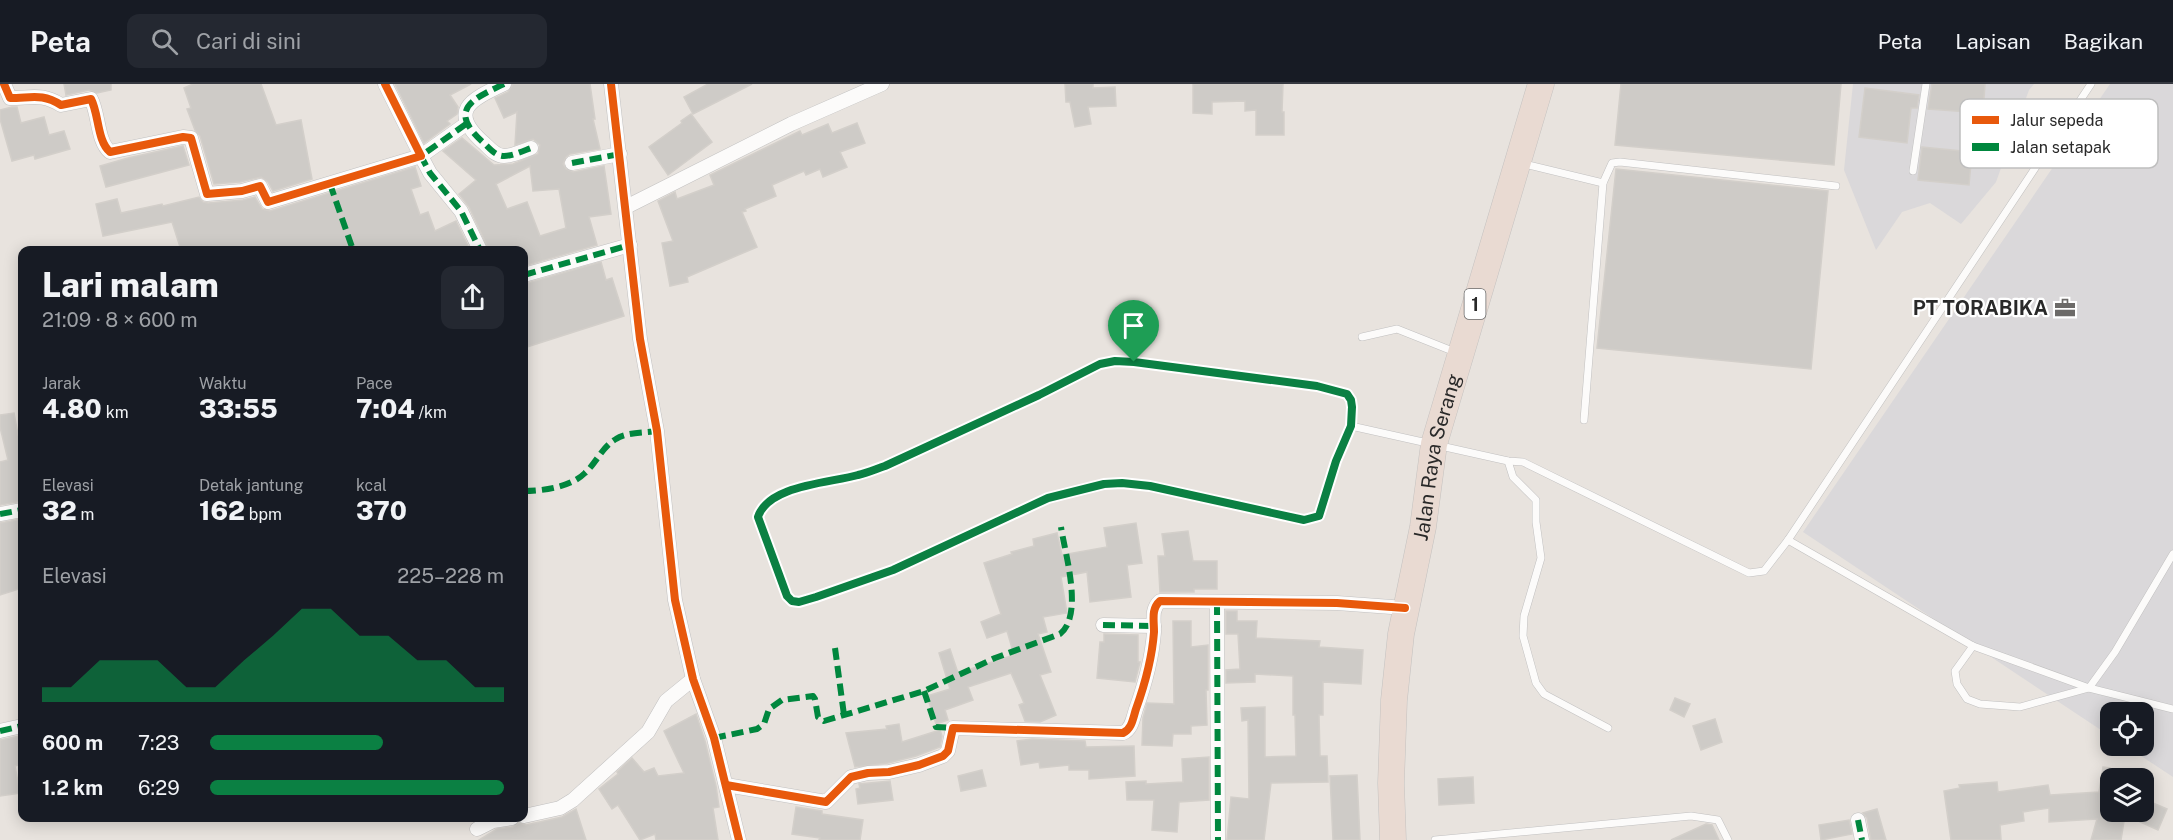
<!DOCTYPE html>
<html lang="id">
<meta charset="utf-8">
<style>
:root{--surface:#171b24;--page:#242831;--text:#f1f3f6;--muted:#9ea1a6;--line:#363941;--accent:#0b8043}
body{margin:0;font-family:"Public Sans",sans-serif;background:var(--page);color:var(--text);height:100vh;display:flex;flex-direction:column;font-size:22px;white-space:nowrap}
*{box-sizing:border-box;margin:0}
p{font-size:20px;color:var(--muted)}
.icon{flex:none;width:33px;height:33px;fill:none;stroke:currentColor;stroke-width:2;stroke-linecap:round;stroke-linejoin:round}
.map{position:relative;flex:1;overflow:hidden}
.panel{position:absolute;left:18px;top:162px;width:510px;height:576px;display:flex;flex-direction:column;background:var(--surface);border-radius:12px;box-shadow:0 3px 15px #0003}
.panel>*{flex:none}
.controls{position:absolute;left:2100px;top:618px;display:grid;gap:12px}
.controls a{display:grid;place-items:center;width:54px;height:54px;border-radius:12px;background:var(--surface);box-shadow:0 3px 15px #0003;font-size:30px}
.pin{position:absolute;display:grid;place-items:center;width:51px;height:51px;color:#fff;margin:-62px -26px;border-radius:50% 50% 50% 0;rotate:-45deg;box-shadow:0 0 6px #0007}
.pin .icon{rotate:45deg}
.round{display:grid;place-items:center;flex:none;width:63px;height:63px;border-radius:12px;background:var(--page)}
.overview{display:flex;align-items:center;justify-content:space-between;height:102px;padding:0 24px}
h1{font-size:33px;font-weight:800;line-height:45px}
.stats{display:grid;grid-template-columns:repeat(3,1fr);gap:9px;height:102px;padding:6px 24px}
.stats div{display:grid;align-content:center}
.stats b{font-size:26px;font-weight:800}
.stats small{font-size:16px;font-weight:400}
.stats p{font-size:16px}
.chart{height:168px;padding:12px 24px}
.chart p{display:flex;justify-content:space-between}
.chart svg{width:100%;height:108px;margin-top:6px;fill:var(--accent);opacity:.7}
ul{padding:0 24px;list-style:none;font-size:20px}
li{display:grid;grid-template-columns:96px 72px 1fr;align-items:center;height:45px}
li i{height:15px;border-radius:8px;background:var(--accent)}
header{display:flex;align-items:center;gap:36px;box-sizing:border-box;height:84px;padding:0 30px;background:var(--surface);border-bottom:2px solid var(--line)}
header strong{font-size:28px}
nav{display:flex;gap:33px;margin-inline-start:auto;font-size:21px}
.search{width:420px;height:54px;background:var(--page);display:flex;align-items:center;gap:15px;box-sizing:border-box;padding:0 21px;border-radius:12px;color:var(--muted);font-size:22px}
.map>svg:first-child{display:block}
</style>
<header>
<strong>Peta</strong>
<div class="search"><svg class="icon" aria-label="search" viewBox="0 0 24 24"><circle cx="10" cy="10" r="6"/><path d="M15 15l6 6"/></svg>Cari di sini</div>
<nav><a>Peta</a><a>Lapisan</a><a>Bagikan</a></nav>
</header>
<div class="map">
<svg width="2173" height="756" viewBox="0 0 2173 756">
<rect width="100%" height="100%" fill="#e8e3de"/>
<g fill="#dad8da">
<polygon points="1853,0 2034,0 2029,6 1996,98 1961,140 1930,119 1902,128 1876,166 1844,86"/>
<polygon points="2110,0 2173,0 2173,693 2126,662 2144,662 2144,628 2110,628 2110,652 1803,448"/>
</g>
<g fill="#cecbc7" stroke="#d3cfca" stroke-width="1.5" fill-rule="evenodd">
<polygon points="64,0 111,0 111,6 97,9 89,6 66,11"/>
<polygon points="193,0 261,0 276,41 301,36 312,95 273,107 268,98 261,93 240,98 214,100 200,52 195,46 187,25 191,24 184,4"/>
<polygon points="395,0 471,0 450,11 458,23 457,30 447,37 450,40 424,59"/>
<path d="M513,0H590L595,35H593L600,65L570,70L566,73L563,80L566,85L573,88L604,82L611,130L589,133L597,161L524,182V166H489L469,123L459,110L476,96L443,67L462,54L494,81L513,80L538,70L540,61L533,55L515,61L517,28L504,34L495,14L508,8ZM530,82L533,107L559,105L566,144L540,152L527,118L507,125L496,100Z"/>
<polygon points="708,0 752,0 693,30 684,13"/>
<polygon points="1065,0 1093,0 1093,4 1115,3 1116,22 1088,23 1091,40 1075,43 1070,18 1066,18"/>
<polygon points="1193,0 1283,0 1282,28 1284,28 1284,51 1256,51 1256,26 1245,27 1245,17 1212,18 1212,30 1193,29"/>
<polygon points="1621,0 1841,0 1834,81 1615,61"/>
<polygon points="1932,0 1985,0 1983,29 1928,25"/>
<polygon points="1865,4 1919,11 1917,24 1911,24 1907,59 1859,53"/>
<polygon points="12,23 17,23 21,39 44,33 49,51 64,47 70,65 35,75 34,71 12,77 0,35 0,26"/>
<polygon points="691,30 712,58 668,91 649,63 682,39 681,37"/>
<polygon points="857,39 865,59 840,68 847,83 823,93 820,85 806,91 804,87 772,101 776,112 745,125 746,127 742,128 757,163 687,193 688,198 670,202 662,159 673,157 658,117 675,108 677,115 714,101 710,91 800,47 802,51 828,40 832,49"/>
<polygon points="183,62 189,81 106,103 100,82 128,74"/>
<polygon points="1922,63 1972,68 1969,101 1918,96"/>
<polygon points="415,83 421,102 411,105 420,131 428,128 435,147 456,137 470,166 181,166 172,138 103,152 96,120 117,115 121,129 162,120 163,122 199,113 203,118 208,119 243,116 255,113 262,125 270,127"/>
<polygon points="1616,85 1828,107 1811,285 1597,264"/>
<polygon points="601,178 606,196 612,194 624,232 524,264 524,200"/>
<polygon points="14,329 18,351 20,350 22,360 22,417 0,421 0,378 8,376 0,343 0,331"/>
<polygon points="22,435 22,504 0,511 0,439"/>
<polygon points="1136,439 1142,479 1127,481 1131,513 1090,518 1087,488 1061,493 1067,529 1043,533 1047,548 1038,550 1051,588 1040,591 1056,631 1040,638 1025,637 1019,621 1024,619 1011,589 968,603 973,616 945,626 948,636 936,640 927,612 950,605 939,569 950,565 958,589 1014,571 1007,547 987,554 981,538 1001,530 984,479 1012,470 1011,468 1034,462 1033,455 1057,449 1062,471 1107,463 1104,444"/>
<polygon points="1188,447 1193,477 1217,477 1217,505 1194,505 1194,508 1160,508 1158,472 1165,472 1162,450"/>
<polygon points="1226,527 1237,527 1237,537 1257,537 1256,554 1320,557 1319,563 1363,566 1361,600 1323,598 1323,631 1319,631 1320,672 1327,672 1328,698 1271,699 1264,756 1227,756 1231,713 1249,715 1248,636 1242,637 1241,624 1265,623 1265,673 1296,672 1295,631 1293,631 1293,592 1255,590 1255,598 1226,599 1226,586 1240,585 1238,550 1226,550"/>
<polygon points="1173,537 1191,537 1191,563 1208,561 1208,606 1206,606 1207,641 1191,642 1191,650 1173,650 1172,662 1142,661 1143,634 1147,619 1174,620"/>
<polygon points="1104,550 1138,551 1138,578 1140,578 1135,598 1097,594 1100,558 1104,558"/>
<polygon points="1675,614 1690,620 1684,633 1670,626"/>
<polygon points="696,630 705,657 716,702 719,723 713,724 718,756 656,756 655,750 640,756 618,721 612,725 599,705 618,690 617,688 632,674 644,688 654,684 658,692 684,689 664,647"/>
<polygon points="1715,635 1722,658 1701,666 1693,642"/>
<polygon points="899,640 902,658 940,646 942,652 940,663 916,672 888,679 855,683 846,649 887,645 886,642"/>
<polygon points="20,652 22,661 22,680 15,682 20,709 0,712 0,656"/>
<polygon points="1032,655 1085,657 1086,663 1134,662 1135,692 1089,695 1089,686 1069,686 1069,681 1040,684 1039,678 1021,681 1017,657"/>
<polygon points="1209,673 1209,716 1179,718 1177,748 1152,746 1154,716 1127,716 1126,698 1146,697 1146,700 1183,698 1182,675"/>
<polygon points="2103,683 2110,684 2110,728 2144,728 2146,716 2167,725 2158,746 2125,731 2121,756 2091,756 2097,735 2049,738 2049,724 2023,728 2024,737 2000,741 2001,756 1951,756 1944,707 1960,704 1959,701 1997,698 1998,708 2048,701 2050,711 2099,708"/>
<polygon points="982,686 986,702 961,707 958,692"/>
<polygon points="1357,691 1360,756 1333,756 1330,692"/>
<polygon points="1473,693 1474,719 1439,721 1438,695"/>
<polygon points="890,697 893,716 858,720 856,705 860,704 859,700"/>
<polygon points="796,723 822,727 822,730 863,736 860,756 819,756 820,754 792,750"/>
<polygon points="576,725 586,756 479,756 497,745 513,743 519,739 526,741 562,733"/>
<polygon points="1877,725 1886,756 1871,756 1867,734 1863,729"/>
<polygon points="1849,736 1852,750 1821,756 1819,741"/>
<polygon points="1706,740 1712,741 1719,756 1671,756"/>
</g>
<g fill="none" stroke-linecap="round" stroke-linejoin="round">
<defs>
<g id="lane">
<polyline points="1524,80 1603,99"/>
<polyline points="1913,87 1926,0"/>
<polyline points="1362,253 1397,245 1455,268"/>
<path d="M1115,277L1134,278L1317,302L1347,310L1351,316L1352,323L1351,342L1336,377L1319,432L1304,436L1150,402L1122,399L1104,400L1048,414L893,486L816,513L799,518L792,517L787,511L758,433C768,401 830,399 858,391C867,389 876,385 885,382L1039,311L1100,280Z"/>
<polyline points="1584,336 1603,99 1612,79 1620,78 1836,102"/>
<polyline points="1351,342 1508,377 1523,378 1749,489 1764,487 1788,456 2091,0"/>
<polyline points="1508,377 1513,393 1536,416 1536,438 1541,474 1524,532 1523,552 1536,599 1544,610 1608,644"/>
<polyline points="1788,456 1973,562 2089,604 2173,625"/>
<polyline points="1973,562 1955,587 1957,600 1967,615 1980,620 2020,623 2089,604 2115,568 2173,470"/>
<polyline points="1435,756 1691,732 1718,736 1728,756"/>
</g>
<g id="street">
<path d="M4,0L10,14C32,14 42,9 61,21L91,15C99,30 97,57 110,68L183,53L191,54L207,110L242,107L260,102L268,118L421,72L385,0"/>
<path d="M504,0C470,16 447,27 485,60C490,65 496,72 504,72C512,72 523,67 531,64"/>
<polyline points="611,0 640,255 657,347 675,516 693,595 714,654 739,756"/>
<polyline points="466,40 421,72 430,89 461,127 480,166"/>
<polyline points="572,79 620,70"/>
<polyline points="626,123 791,40 882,0"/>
<polyline points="524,191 630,161"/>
<polyline points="0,430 22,426"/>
<polyline points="1217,519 1218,756"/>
<polyline points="1103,541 1154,542"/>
<polyline points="0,647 22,642"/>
<path d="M726,701L826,718L851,693L868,689L889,688L919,681L943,672L948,667L953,644L1123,649C1132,645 1133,634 1136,625C1145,600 1152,575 1154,548C1154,536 1151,525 1160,517L1337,519L1405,524"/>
<polyline points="524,732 560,724 573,716 648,648 666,617 693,595"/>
<polyline points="1858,736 1862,756"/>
<polyline points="477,745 493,737 512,734"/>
</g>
<g id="highway">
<path id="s1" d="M1393,756L1391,699L1394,616L1401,550L1423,443L1434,360L1541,0"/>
</g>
</defs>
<use href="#lane" stroke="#c1c0c0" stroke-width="8"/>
<use href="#street" stroke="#c1c0c0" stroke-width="15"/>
<use href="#highway" stroke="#c4c2c0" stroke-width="27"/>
<use href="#lane" stroke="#fcfbfa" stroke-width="7"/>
<use href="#street" stroke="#fcfbfa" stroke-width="14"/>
<use href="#highway" stroke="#e9dad2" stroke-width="26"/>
<g stroke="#00873e" stroke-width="6" stroke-dasharray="12 6" stroke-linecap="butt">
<path d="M504,0C470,16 447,27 485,60C490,65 496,72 504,72C512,72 523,67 531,64"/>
<polyline points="466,40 421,72 430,89 461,127 480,166"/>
<polyline points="572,79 620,70"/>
<polyline points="330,100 353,166"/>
<polyline points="524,191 630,161"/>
<path d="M524,407C543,407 571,403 585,389C597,378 602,363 616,355C626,348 645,349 657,347"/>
<polyline points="0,430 22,426"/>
<polyline points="1217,519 1218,756"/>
<polyline points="1103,541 1154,542"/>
<polyline points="835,564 844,631"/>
<polyline points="924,607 936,643 956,644"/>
<polyline points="0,647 22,642"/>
<path d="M714,654L757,645L764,640L769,625L782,616L813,612L815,615L818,633L824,637L924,607L995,574L1060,550C1084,531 1065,470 1061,443"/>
<polyline points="1858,736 1862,756"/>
</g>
<defs>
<g id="cycleway">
<path d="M4,0L10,14C32,14 42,9 61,21L91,15C99,30 97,57 110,68L183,53L191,54L207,110L242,107L260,102L268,118L421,72L385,0"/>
<polyline points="611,0 640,255 657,347 675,516 693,595 714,654 739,756"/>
<path d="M726,701L826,718L851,693L868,689L889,688L919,681L943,672L948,667L953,644L1123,649C1132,645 1133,634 1136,625C1145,600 1152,575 1154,548C1154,536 1151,525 1160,517L1337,519L1405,524"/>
</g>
</defs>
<use href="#cycleway" stroke="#fff" stroke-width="11"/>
<use href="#cycleway" stroke="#e8590c" stroke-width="8"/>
</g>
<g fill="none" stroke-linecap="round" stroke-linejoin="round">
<defs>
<path id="route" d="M1115,277L1134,278L1317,302L1347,310L1351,316L1352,323L1351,342L1336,377L1319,432L1304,436L1150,402L1122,399L1104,400L1048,414L893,486L816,513L799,518L792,517L787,512L758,433C768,401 830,399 858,391C867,389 876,385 885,382L1039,311L1100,280Z"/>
</defs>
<use href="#route" stroke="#fff" stroke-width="12"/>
<use href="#route" stroke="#0b8043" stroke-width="8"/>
</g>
<defs>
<symbol id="office-bare" viewBox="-9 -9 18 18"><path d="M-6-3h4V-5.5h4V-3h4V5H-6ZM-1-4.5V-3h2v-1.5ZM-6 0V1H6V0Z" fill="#6c6a68" stroke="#fff" stroke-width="2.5" paint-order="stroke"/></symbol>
</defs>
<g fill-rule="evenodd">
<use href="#office-bare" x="2050" y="209" width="30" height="30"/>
</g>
<g text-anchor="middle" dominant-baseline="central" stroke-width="4.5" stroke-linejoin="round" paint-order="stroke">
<rect fill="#fff" stroke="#696969" stroke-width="1.5" x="1464.5" y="205" width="21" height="30" rx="4.5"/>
<g font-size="18" font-weight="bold" fill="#292929">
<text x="1475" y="220">1</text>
</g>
<g font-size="20" font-weight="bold" fill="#292929" stroke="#fff" text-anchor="end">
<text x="2048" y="224">PT TORABIKA</text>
</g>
<g font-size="20" fill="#292929" stroke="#fff">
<text stroke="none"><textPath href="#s1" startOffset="387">Jalan Raya Serang</textPath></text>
</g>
</g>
<rect x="1960" y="15" width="198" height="69" rx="9" fill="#fff" stroke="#bfbfbf" stroke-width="1.5"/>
<rect x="1972" y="32" width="27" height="8" fill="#e8590c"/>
<rect x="1972" y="59" width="27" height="8" fill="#00873e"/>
<g font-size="16" fill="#292929">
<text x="2010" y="42">Jalur sepeda</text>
<text x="2010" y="69">Jalan setapak</text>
</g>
</svg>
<div class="controls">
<a><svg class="icon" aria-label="locate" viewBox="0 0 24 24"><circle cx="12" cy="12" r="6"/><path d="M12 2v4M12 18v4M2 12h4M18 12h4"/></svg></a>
<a><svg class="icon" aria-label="layers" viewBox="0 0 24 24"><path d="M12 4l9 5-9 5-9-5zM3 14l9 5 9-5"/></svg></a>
</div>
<div class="pin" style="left:1134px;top:278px;background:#1e9e55"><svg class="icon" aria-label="arrive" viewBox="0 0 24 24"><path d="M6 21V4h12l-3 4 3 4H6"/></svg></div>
<section class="panel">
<div class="overview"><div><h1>Lari malam</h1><p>21:09 · 8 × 600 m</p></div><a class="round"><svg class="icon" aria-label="share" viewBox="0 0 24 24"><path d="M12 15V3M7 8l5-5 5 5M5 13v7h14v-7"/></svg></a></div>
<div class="stats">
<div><p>Jarak</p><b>4.80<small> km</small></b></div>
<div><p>Waktu</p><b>33:55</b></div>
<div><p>Pace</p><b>7:04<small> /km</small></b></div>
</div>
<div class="stats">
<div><p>Elevasi</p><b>32<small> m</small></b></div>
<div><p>Detak jantung</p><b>162<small> bpm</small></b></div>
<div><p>kcal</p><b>370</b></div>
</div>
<div class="chart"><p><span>Elevasi</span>225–228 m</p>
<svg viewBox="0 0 160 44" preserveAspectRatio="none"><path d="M0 44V38L10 38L20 27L30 27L40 27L50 38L60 38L70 27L80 17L90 6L100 6L110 17L120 17L130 27L140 27L150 38L160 38V44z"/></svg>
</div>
<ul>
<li><b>600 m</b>7:23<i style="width:59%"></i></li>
<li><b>1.2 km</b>6:29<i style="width:100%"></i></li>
</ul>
</section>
</div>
